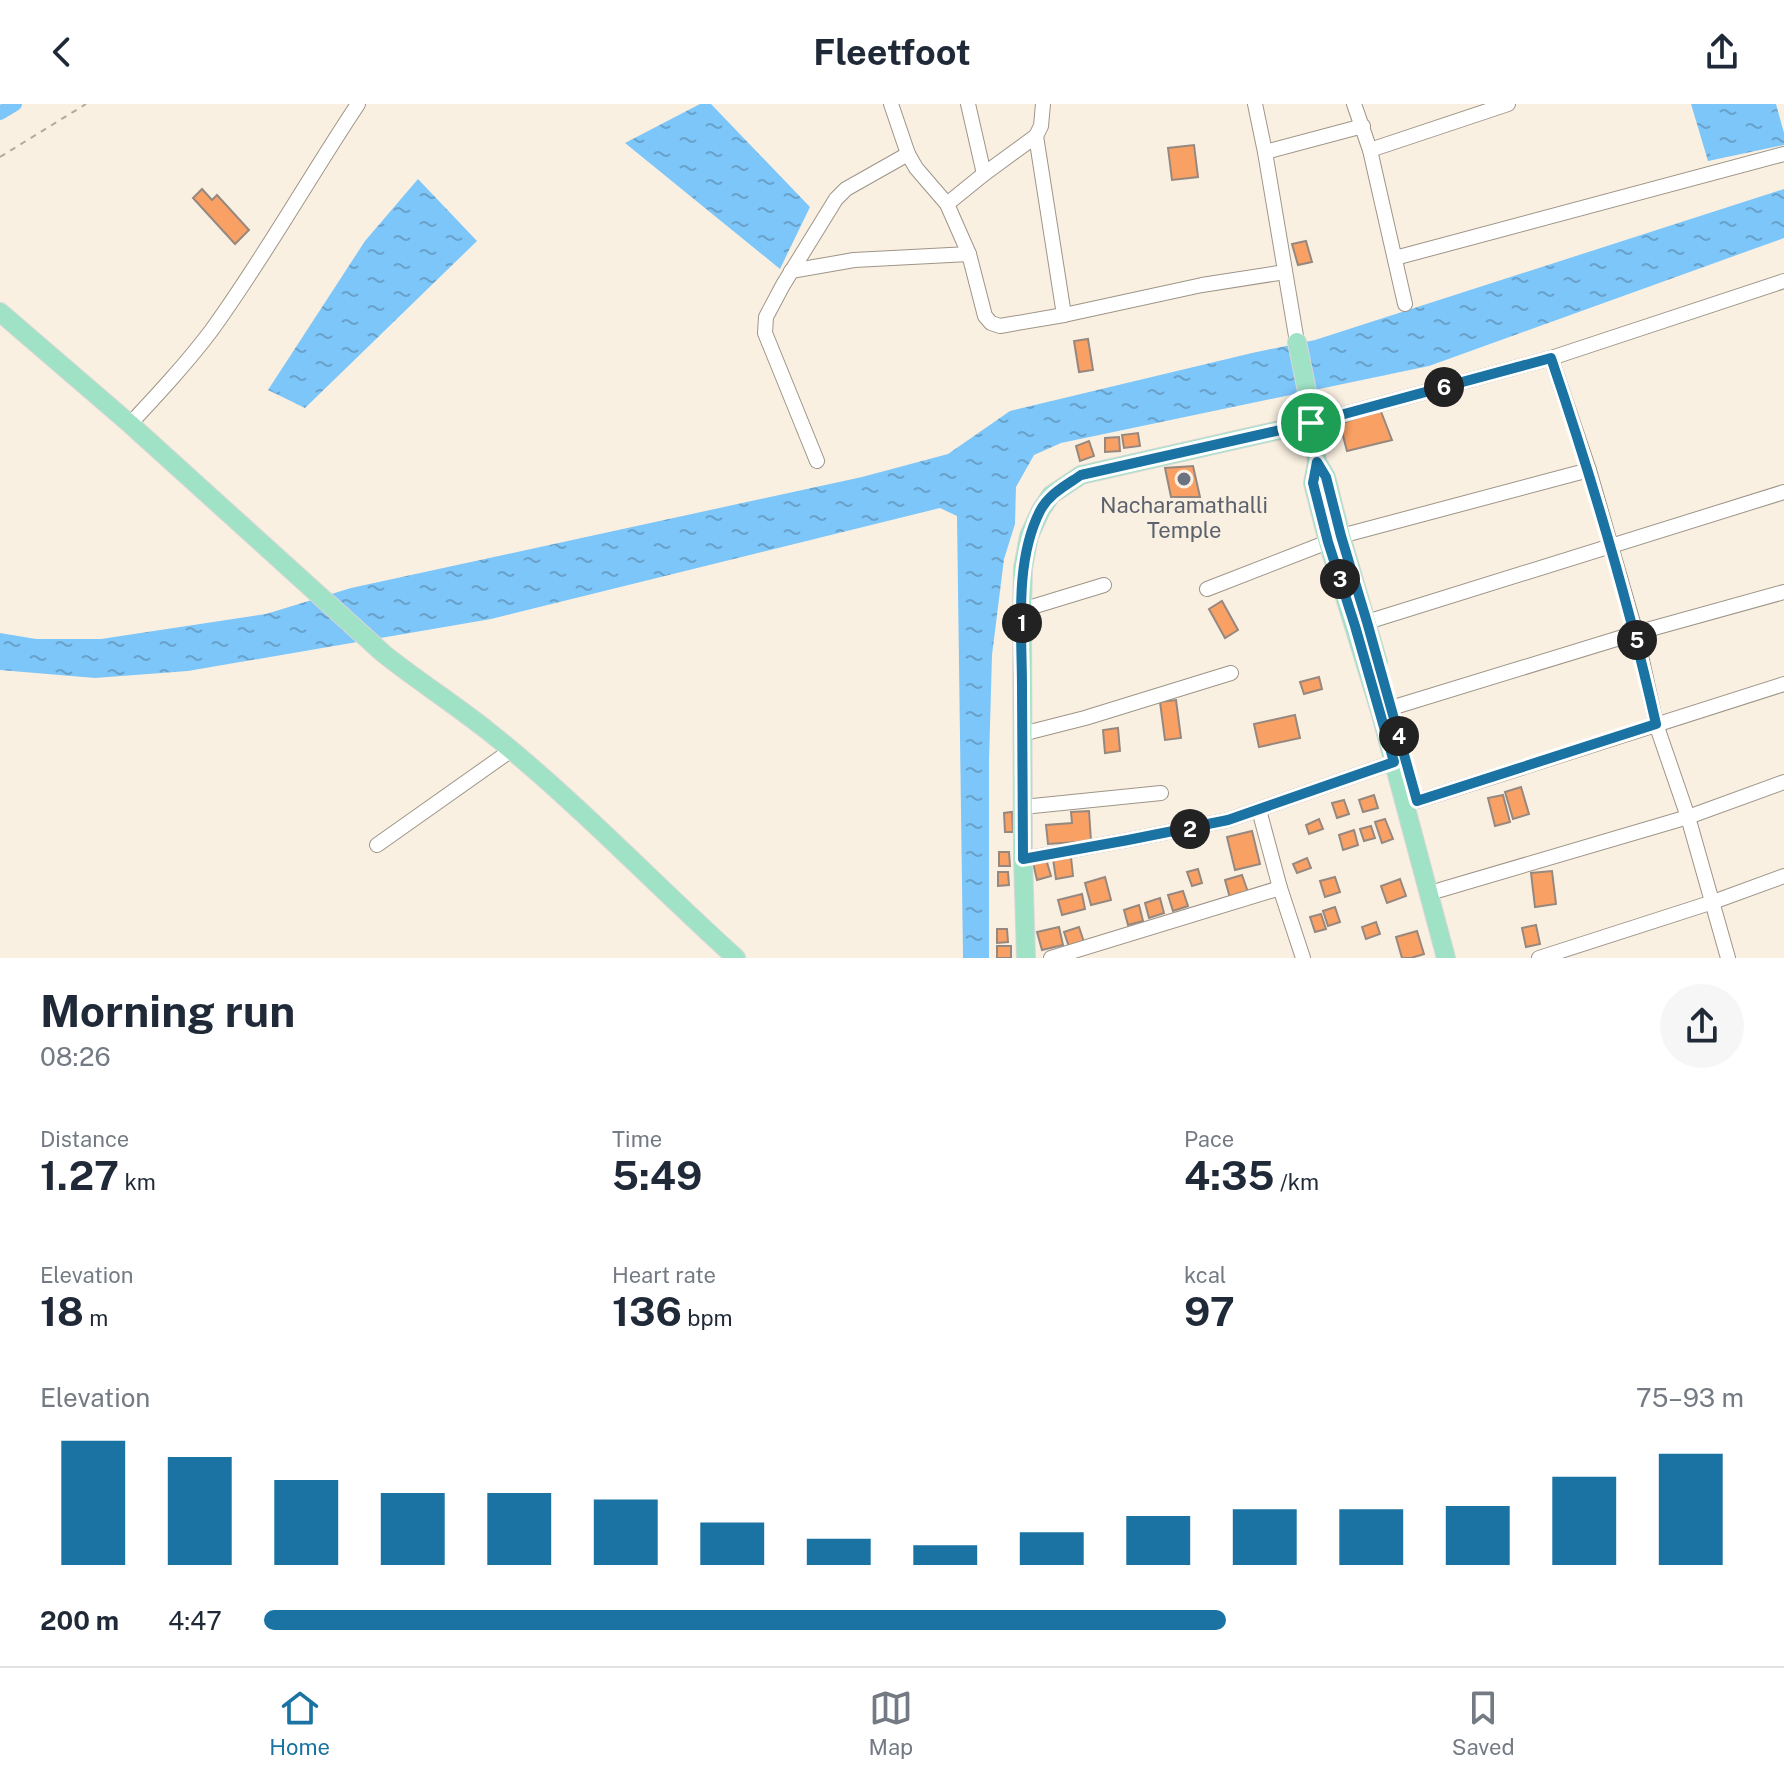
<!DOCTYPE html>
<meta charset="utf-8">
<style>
:root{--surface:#fff;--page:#f6f6f7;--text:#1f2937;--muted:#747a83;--line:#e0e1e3;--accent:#1a73a2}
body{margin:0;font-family:"Public Sans",sans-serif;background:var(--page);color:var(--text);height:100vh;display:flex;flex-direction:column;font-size:30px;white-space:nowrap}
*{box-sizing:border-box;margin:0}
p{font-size:26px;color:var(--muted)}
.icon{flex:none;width:44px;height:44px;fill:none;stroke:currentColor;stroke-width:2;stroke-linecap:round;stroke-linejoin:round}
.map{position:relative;height:854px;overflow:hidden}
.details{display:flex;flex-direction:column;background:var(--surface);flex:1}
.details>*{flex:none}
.pin{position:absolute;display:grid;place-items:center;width:68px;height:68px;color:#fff;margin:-34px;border:4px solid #fff;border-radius:50%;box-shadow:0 2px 8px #0007}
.km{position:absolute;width:40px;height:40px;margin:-20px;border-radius:50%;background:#222;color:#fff;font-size:22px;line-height:40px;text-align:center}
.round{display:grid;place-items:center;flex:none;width:84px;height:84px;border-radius:42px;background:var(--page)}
.head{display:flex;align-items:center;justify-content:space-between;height:136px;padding:0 40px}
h1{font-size:44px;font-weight:700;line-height:60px}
.stats{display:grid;grid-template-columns:repeat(3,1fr);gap:12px;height:136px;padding:8px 40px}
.stats div{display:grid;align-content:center}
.stats b{font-size:40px;font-weight:700}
.stats small{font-size:22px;font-weight:400}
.stats p{font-size:22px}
.chart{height:224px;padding:16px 40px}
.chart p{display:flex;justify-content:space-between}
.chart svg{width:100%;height:144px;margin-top:8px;stroke:var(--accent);stroke-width:6}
ul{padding:0 40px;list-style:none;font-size:26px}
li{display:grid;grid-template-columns:128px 96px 1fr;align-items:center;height:60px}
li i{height:20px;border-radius:10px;background:var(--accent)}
header{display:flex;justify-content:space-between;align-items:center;height:104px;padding:0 40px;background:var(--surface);font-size:36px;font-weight:700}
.menu{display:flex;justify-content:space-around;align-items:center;height:112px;border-top:2px solid var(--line);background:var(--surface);font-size:22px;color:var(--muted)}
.menu a{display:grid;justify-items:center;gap:4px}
.menu .selected{color:var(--accent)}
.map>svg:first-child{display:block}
</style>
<header><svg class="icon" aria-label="back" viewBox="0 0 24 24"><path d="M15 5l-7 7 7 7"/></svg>Fleetfoot<svg class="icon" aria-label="share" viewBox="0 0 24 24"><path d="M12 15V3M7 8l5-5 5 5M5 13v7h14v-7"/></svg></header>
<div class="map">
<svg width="1784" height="854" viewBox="0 0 1784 854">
<defs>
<pattern id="water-ripples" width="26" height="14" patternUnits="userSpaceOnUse" patternTransform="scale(2)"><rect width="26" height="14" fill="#7dc6fa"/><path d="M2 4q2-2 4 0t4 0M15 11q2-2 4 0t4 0" fill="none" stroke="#68a2cb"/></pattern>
</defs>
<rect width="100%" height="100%" fill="#faf0e1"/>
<g fill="url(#water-ripples)">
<polygon points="700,0 711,0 810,103 780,165 625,39"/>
<polygon points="1691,0 1776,0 1784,29 1784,41 1708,57"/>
<polygon points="418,75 477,137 305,304 268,286 365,137"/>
<polygon points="1784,85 1784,134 1429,262 1061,339 1034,351 1016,383 1015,420 1004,455 992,551 989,657 989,854 963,854 957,412 940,404 491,515 188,567 95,574 0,566 0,529 36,535 101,535 266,510 351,484 862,373 948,350 1010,307 1252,249 1315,236"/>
</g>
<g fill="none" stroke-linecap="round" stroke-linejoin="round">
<polyline stroke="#7dc6fa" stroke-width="14" points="0,9 15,0"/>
</g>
<g fill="#f9a065" stroke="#97887f" stroke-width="2">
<polygon points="1194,41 1198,73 1172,76 1168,44"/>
<polygon points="202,85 212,96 217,91 249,126 235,140 193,94"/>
<polygon points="1306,137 1312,158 1298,161 1292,140"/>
<polygon points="1088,235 1093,266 1079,268 1074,237"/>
<polygon points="1380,305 1392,336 1347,347 1340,320"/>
<polygon points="1138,329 1140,342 1124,344 1122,331"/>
<polygon points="1119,333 1120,347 1105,348 1105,334"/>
<polygon points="1089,337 1094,352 1080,357 1076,342"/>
<polygon points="1193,362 1200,393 1171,393 1165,364"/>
<polygon points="1222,497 1238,526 1225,534 1209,505"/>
<polygon points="1319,573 1322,585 1304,590 1300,578"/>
<polygon points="1176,596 1181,634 1165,636 1160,598"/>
<polygon points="1295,611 1300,634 1259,643 1254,620"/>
<polygon points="1118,624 1120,647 1105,649 1103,626"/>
<polygon points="1521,683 1529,710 1513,715 1505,688"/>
<polygon points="1374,691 1378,704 1363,708 1359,696"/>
<polygon points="1503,691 1510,718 1495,722 1488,694"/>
<polygon points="1344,696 1349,710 1337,714 1332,699"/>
<polygon points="1089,707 1091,737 1048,740 1046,721 1072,719 1071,708"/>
<polygon points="1012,708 1013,728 1005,728 1004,709"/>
<polygon points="1319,715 1323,725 1309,730 1306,721"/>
<polygon points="1385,715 1393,735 1382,739 1375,718"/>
<polygon points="1371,722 1375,734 1364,737 1360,725"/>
<polygon points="1354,726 1358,741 1343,746 1339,731"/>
<polygon points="1252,727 1260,760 1235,766 1227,733"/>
<polygon points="999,748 1009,748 1010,762 999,762"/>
<polygon points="1071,753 1073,772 1056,775 1053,755"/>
<polygon points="1307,754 1311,764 1297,769 1293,760"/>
<polygon points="1046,755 1051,772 1037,776 1033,759"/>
<polygon points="1198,765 1202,779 1192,782 1187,768"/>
<polygon points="1552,767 1556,800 1535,803 1531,769"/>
<polygon points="998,768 1008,768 1009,781 998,782"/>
<polygon points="1242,771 1248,788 1230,794 1225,776"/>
<polygon points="1105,773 1111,796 1091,801 1085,779"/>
<polygon points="1335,773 1340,788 1325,793 1320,777"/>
<polygon points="1400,775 1406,792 1387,799 1381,782"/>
<polygon points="1183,787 1188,802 1173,807 1168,791"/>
<polygon points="1082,790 1085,805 1062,811 1058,796"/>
<polygon points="1160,794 1164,809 1149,814 1145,799"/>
<polygon points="1139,801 1143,817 1128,821 1124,806"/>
<polygon points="1335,803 1340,818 1328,822 1323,807"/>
<polygon points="1321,810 1326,825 1315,828 1310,813"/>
<polygon points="1376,818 1380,830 1366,835 1362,823"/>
<polygon points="1536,821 1540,840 1526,843 1522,824"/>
<polygon points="1059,823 1063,841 1042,846 1037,828"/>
<polygon points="1079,823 1084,838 1069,843 1064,828"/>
<polygon points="997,825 1007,825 1008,838 997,839"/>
<polygon points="1417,827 1424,850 1411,854 1402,854 1396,833"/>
<rect x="997" y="842" width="14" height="12"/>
</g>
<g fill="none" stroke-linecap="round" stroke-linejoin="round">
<defs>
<g id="minor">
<polyline points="891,0 908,50 916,64 947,100 969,150 985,212 991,219 1000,222 1064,211 1202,181 1285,168"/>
<polyline points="968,0 984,70"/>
<polyline points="1255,0 1265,48 1297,238"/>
<polyline points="1354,0 1370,46 1405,200"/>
<polyline points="1036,32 1064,211"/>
<polyline points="1370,46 1508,0"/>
<polyline points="1265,48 1363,22"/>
<polyline points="947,100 984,70 1036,32 1041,22 1043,0"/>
<polyline points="1395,154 1784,50"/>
<polyline points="791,167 854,156 969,150"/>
<polyline points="1311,319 1551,254 1784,177"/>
<path d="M130,320C158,290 186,260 211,227C264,154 308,75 358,0"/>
<polyline points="817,357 765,229 766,213 783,181 836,95 846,85 908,50"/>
<polyline points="1589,366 1636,529 1656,620 1688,713 1728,854"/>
<polyline points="1341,432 1589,366 1551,254"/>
<polyline points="1207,485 1328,438"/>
<polyline points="1022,506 1104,481"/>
<polyline points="1367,518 1784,388"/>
<polyline points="1391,604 1636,529 1784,488"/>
<polyline points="1022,630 1085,614 1231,569"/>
<polyline points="1417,697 1784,580"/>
<polyline points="1023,703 1161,689"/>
<polyline points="1259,706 1280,784 1303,854"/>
<polyline points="377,741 510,647"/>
<polyline points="1023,755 1128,736 1228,716 1394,658"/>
<polyline points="1440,786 1688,713 1784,678"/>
<polyline points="1051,854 1280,784"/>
<polyline points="1539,854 1713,798 1784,772"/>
</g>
<g id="major">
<path d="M0,208L130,320L384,550C418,577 454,600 488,627C576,697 653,779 736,854"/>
<polyline points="1297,238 1309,297 1317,358 1313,379 1328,438 1380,607 1446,854"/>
<polyline points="1317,358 1326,373 1341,432 1378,558"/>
<polyline points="1026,854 1023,755 1022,506 1023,464 1029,432 1041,406 1051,391 1081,371 1311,319"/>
</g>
</defs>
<use href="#minor" stroke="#9e9588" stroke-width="16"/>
<use href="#major" stroke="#d8d7d6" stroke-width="20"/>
<polyline stroke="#b2aa9f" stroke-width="2" stroke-dasharray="6 6" stroke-linecap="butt" points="0,53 86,0"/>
<use href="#minor" stroke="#fff" stroke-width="14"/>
<use href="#major" stroke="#9fe2c6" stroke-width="18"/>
</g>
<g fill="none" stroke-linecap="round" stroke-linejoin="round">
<defs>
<path id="route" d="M1551,254C1592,375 1628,495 1656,620L1417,697L1367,518L1341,432L1326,373L1317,358L1313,379L1328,438L1355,522L1394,658L1228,716L1128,736L1023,755C1023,698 1022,640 1022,583C1022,527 1014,458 1040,407C1049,390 1065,382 1081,371L1311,319Z"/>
</defs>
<use href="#route" stroke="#fff" stroke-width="16"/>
<use href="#route" stroke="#1a73a2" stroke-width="10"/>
</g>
<circle fill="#6b7280" stroke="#faf0e1" stroke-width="3" cx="1184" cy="375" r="8"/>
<g text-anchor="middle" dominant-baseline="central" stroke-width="6" stroke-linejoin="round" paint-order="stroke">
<g font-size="22" fill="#5b616d" stroke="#faf0e1">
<text x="1184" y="401">Nacharamathalli<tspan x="1184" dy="25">Temple</tspan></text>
</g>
</g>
</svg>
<div class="pin" style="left:1311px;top:319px;background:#1e9e55"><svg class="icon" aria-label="arrive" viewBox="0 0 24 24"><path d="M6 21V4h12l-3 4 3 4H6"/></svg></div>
<b class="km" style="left:1022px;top:519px">1</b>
<b class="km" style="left:1190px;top:725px">2</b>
<b class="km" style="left:1340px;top:475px">3</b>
<b class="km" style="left:1399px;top:632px">4</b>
<b class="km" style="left:1637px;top:536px">5</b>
<b class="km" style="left:1444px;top:283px">6</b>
</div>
<section class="details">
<div class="head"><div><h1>Morning run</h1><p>08:26</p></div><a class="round"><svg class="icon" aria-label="share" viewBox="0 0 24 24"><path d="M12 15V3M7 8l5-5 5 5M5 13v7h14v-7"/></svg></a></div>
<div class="stats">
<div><p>Distance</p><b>1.27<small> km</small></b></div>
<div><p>Time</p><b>5:49</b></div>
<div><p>Pace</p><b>4:35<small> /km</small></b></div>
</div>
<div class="stats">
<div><p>Elevation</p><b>18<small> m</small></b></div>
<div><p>Heart rate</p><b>136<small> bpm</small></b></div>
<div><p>kcal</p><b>97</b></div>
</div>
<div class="chart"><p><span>Elevation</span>75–93 m</p>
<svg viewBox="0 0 160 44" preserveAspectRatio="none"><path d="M5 44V6M15 44V11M25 44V18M35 44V22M45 44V22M55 44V24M65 44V31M75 44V36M85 44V38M95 44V34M105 44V29M115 44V27M125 44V27M135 44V26M145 44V17M155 44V10"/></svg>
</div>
<ul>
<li><b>200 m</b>4:47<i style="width:65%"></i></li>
</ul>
</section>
<nav class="menu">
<a class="selected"><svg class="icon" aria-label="home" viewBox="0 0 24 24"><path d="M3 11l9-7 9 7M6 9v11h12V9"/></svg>Home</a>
<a><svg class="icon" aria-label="map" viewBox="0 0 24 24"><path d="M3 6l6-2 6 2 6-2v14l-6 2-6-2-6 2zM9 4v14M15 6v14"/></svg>Map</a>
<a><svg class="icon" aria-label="saved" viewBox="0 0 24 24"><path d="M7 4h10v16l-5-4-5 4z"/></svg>Saved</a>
</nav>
